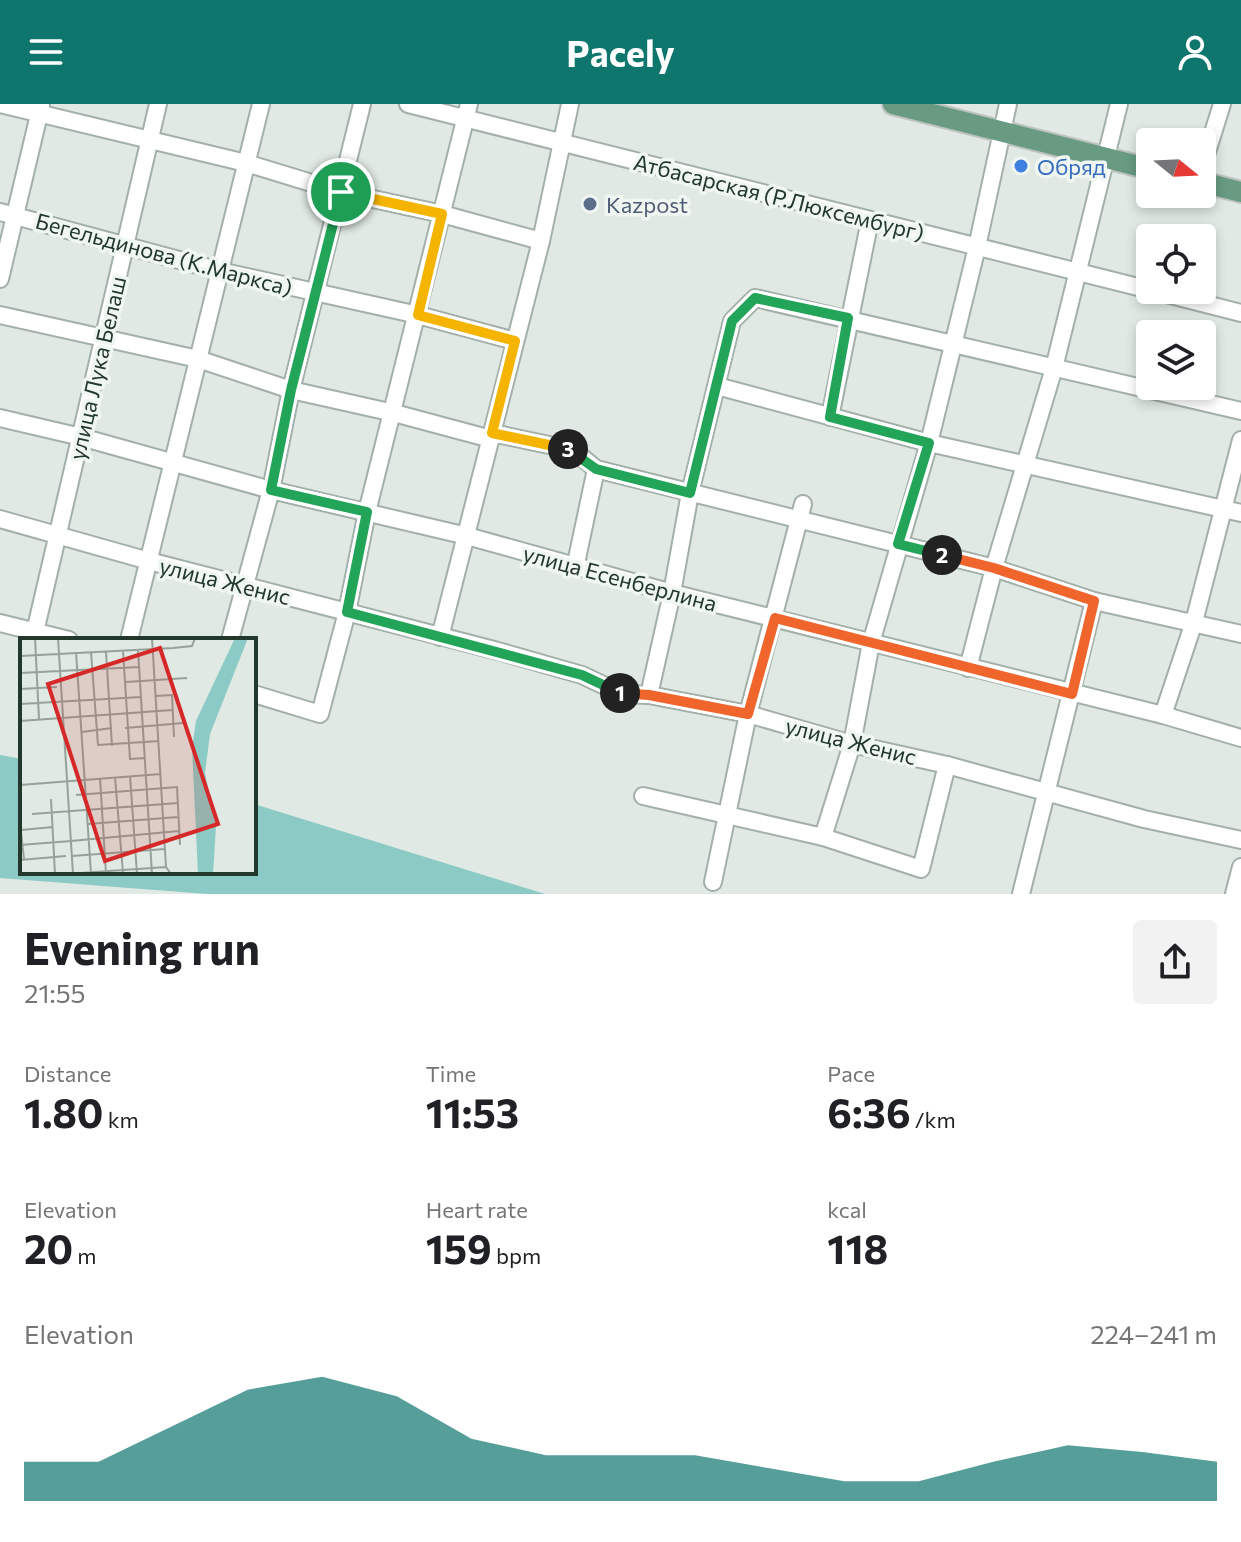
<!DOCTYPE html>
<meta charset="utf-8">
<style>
:root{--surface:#fff;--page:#f2f2f2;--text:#202124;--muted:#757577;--accent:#0f766e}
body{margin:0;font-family:Commissioner,sans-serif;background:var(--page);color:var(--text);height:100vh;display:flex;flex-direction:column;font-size:30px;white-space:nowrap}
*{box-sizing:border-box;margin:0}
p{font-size:26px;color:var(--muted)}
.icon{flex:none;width:44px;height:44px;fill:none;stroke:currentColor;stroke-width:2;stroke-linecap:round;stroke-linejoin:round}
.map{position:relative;height:790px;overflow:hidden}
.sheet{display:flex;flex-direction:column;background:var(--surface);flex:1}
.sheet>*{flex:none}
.needle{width:52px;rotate:108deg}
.controls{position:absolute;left:1136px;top:24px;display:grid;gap:16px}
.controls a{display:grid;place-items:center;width:80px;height:80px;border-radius:8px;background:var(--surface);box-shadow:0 4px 12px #0003;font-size:40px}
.pin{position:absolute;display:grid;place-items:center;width:68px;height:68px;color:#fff;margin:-34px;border:4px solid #fff;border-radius:50%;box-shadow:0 2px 8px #0007}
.km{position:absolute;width:40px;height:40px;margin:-20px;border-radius:50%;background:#222;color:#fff;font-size:22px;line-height:40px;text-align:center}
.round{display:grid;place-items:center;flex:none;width:84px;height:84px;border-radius:8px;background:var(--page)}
.headline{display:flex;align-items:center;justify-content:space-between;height:136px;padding:0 24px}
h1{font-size:44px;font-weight:700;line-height:60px}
.metrics{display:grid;grid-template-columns:repeat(3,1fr);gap:12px;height:136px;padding:8px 24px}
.metrics div{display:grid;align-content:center}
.metrics b{font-size:40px;font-weight:700}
.metrics small{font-size:22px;font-weight:400}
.metrics p{font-size:22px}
.chart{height:224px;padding:16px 24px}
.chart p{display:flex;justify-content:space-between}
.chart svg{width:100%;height:144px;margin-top:8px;fill:var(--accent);opacity:.7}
header{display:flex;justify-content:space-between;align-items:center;height:104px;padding:0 24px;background:var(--accent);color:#fff;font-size:36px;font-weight:700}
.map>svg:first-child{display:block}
</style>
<header><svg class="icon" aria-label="menu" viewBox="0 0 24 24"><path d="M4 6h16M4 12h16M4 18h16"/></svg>Pacely<svg class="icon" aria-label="person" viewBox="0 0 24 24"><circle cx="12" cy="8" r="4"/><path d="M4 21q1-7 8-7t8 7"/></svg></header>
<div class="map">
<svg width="1241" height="790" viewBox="0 0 1241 790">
<rect width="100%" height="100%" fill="#e0e9e3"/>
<polygon fill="#8ccac5" points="0,651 22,655 22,768 254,768 254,700 545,790 207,790 0,774"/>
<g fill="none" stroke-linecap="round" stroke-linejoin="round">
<defs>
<g id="minor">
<polyline points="0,0 246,59 341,88 442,110 541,137"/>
<polyline points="408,0 1150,186"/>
<polyline points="1207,48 1222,0"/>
<polyline points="0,108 220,167 418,211 515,237"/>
<polyline points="0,175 41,2"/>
<polyline points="1151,186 1241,209"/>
<polyline points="0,211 198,255 291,286 394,309 491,335"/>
<polyline points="717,282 929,339 1241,409"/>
<polyline points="830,313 870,116"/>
<polyline points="0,314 81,333 271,386 467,432 672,489 1163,611 1241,634"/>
<polyline points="492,329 573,346 596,365 994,464 1094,497 1241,530"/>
<polyline points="0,415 149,457 498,547 582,571 622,590 649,591 748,610 852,640 947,661 1144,715 1241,736"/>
<polyline points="575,464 596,365"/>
<polyline points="0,519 69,536"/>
<polyline points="35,528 158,0"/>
<polyline points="440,533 541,137 570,0"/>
<polyline points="129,536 261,0"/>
<polyline points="230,536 271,386 291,286 362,0"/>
<polyline points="968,564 994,464 1054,264 1119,0"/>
<polyline points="254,590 320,610 347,508 367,408 469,0"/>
<polyline points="649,591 672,489 690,389 732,217 755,194 1241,307"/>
<polyline points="1163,611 1194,518 1241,336"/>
<polyline points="643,692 823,733 921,765 947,661"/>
<polyline points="823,733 852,640 871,539 929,339 977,143 1008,0"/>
<polyline points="713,778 748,610 803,400"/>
<polyline points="1021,790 1094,497"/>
<polyline points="1234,790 1241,763"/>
</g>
<g id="major">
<polyline points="893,0 1150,65"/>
<polyline points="1202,78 1241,88"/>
</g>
</defs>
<use href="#minor" stroke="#a3b0a9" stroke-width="20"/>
<use href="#major" stroke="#bdc3c0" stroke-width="24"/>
<use href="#minor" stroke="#fff" stroke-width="16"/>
<use href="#major" stroke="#689b81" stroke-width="20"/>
</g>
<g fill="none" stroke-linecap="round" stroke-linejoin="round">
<defs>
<polyline id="split-1" points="341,88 291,286 271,386 367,408 347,508 582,571 620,589"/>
<polyline id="split-2" points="620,589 649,591 748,610 775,514 1072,590 1094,497 994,464 942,451"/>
<polyline id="split-3" points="568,345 596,365 690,389 732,217 755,194 848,214 830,313 929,339 898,440 942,451"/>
<polyline id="split-4" points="341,88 442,110 418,211 515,237 492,329 568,345"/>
</defs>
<use href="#split-1" stroke="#fff" stroke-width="16"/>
<use href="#split-2" stroke="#fff" stroke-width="16"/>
<use href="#split-3" stroke="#fff" stroke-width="16"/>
<use href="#split-4" stroke="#fff" stroke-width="16"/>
<use href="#split-1" stroke="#22a559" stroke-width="10"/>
<use href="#split-2" stroke="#f0652b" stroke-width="10"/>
<use href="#split-3" stroke="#22a559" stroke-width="10"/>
<use href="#split-4" stroke="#f5b400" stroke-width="10"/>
</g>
<circle fill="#3f7fe0" stroke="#f0f6f1" stroke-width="3" cx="1021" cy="62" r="8"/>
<circle fill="#5c6f8a" stroke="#f0f6f1" stroke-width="3" cx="590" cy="100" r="8"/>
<g text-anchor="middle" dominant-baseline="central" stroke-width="7" stroke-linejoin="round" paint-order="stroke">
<g font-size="22" fill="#366cbe" stroke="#f0f6f1" text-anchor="start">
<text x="1037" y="62">Обряд</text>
</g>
<g font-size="22" fill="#22382d" stroke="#f0f6f1">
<text transform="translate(779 93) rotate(14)">Атбасарская (Р.Люксембург)</text>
<text transform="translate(164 150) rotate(15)">Бегельдинова (К.Маркса)</text>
<text transform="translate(97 264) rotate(-77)">улица Лука Белаш</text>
<text transform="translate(620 474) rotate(15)">улица Есенберлина</text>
<text transform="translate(225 477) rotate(14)">улица Женис</text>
<text transform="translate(851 637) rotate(14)">улица Женис</text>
</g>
<g font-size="22" fill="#4e5e75" stroke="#f0f6f1" text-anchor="start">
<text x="606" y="100">Kazpost</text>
</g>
</g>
<g transform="translate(20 534)">
<rect width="236" height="236" fill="#e0e9e3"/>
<path d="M215,0H228L190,96L185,135L196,189L193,236H178L172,110L176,83Z" fill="#8ccac5"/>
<path fill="none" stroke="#94a29a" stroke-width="2" d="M15,0L19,81M38,0L53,236M132,0L146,229L151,236M118,12L132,236M103,13L110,121L125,120M56,14L71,236M71,14L78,107L139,103M86,14L92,108M0,18L153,10L172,8L175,0M0,35L119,29M106,44L167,40M0,51L37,49M136,58L152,57L154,99M0,66L121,59M0,83L152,72M105,90L163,85M62,94L92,90M110,138L117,236M95,139L103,235M80,140L86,236M0,147L141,136M56,157L157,149L160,207M31,161L35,236M12,176L158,165M0,185L4,221M68,186L158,179M1,192L33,189M51,203L159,193M0,207L51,203M52,218L145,211M0,222L46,218M46,236L146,229"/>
<path fill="#d62828" fill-opacity="0.15" stroke="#d62828" stroke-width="4" d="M140,10L198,186L85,223L28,46Z"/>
<rect width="236" height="236" fill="none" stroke="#22382d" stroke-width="4"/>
</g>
</svg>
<div class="controls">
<a><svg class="needle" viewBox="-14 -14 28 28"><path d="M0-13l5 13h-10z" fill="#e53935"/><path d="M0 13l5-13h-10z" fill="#757577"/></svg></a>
<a><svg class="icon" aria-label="locate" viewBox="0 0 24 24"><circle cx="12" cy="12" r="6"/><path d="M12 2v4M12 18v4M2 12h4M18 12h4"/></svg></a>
<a><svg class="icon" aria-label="layers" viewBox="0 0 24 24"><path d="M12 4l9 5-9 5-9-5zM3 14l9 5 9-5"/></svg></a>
</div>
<div class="pin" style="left:341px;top:88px;background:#1e9e55"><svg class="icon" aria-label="arrive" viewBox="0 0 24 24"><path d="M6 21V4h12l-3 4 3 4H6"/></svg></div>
<b class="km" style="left:620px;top:589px">1</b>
<b class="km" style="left:942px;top:451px">2</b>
<b class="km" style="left:568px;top:345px">3</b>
</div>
<section class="sheet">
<div class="headline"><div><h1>Evening run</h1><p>21:55</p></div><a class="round"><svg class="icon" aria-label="share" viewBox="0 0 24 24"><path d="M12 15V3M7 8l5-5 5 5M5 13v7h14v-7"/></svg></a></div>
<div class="metrics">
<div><p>Distance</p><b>1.80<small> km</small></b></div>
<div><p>Time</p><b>11:53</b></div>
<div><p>Pace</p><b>6:36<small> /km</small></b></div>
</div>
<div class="metrics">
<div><p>Elevation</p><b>20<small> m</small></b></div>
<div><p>Heart rate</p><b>159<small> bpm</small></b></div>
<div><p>kcal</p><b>118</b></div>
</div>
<div class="chart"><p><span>Elevation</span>224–241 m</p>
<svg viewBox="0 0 160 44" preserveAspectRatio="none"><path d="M0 44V32L10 32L20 21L30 10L40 6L50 12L60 25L70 30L80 30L90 30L100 34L110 38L120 38L130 32L140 27L150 29L160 32V44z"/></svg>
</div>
</section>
